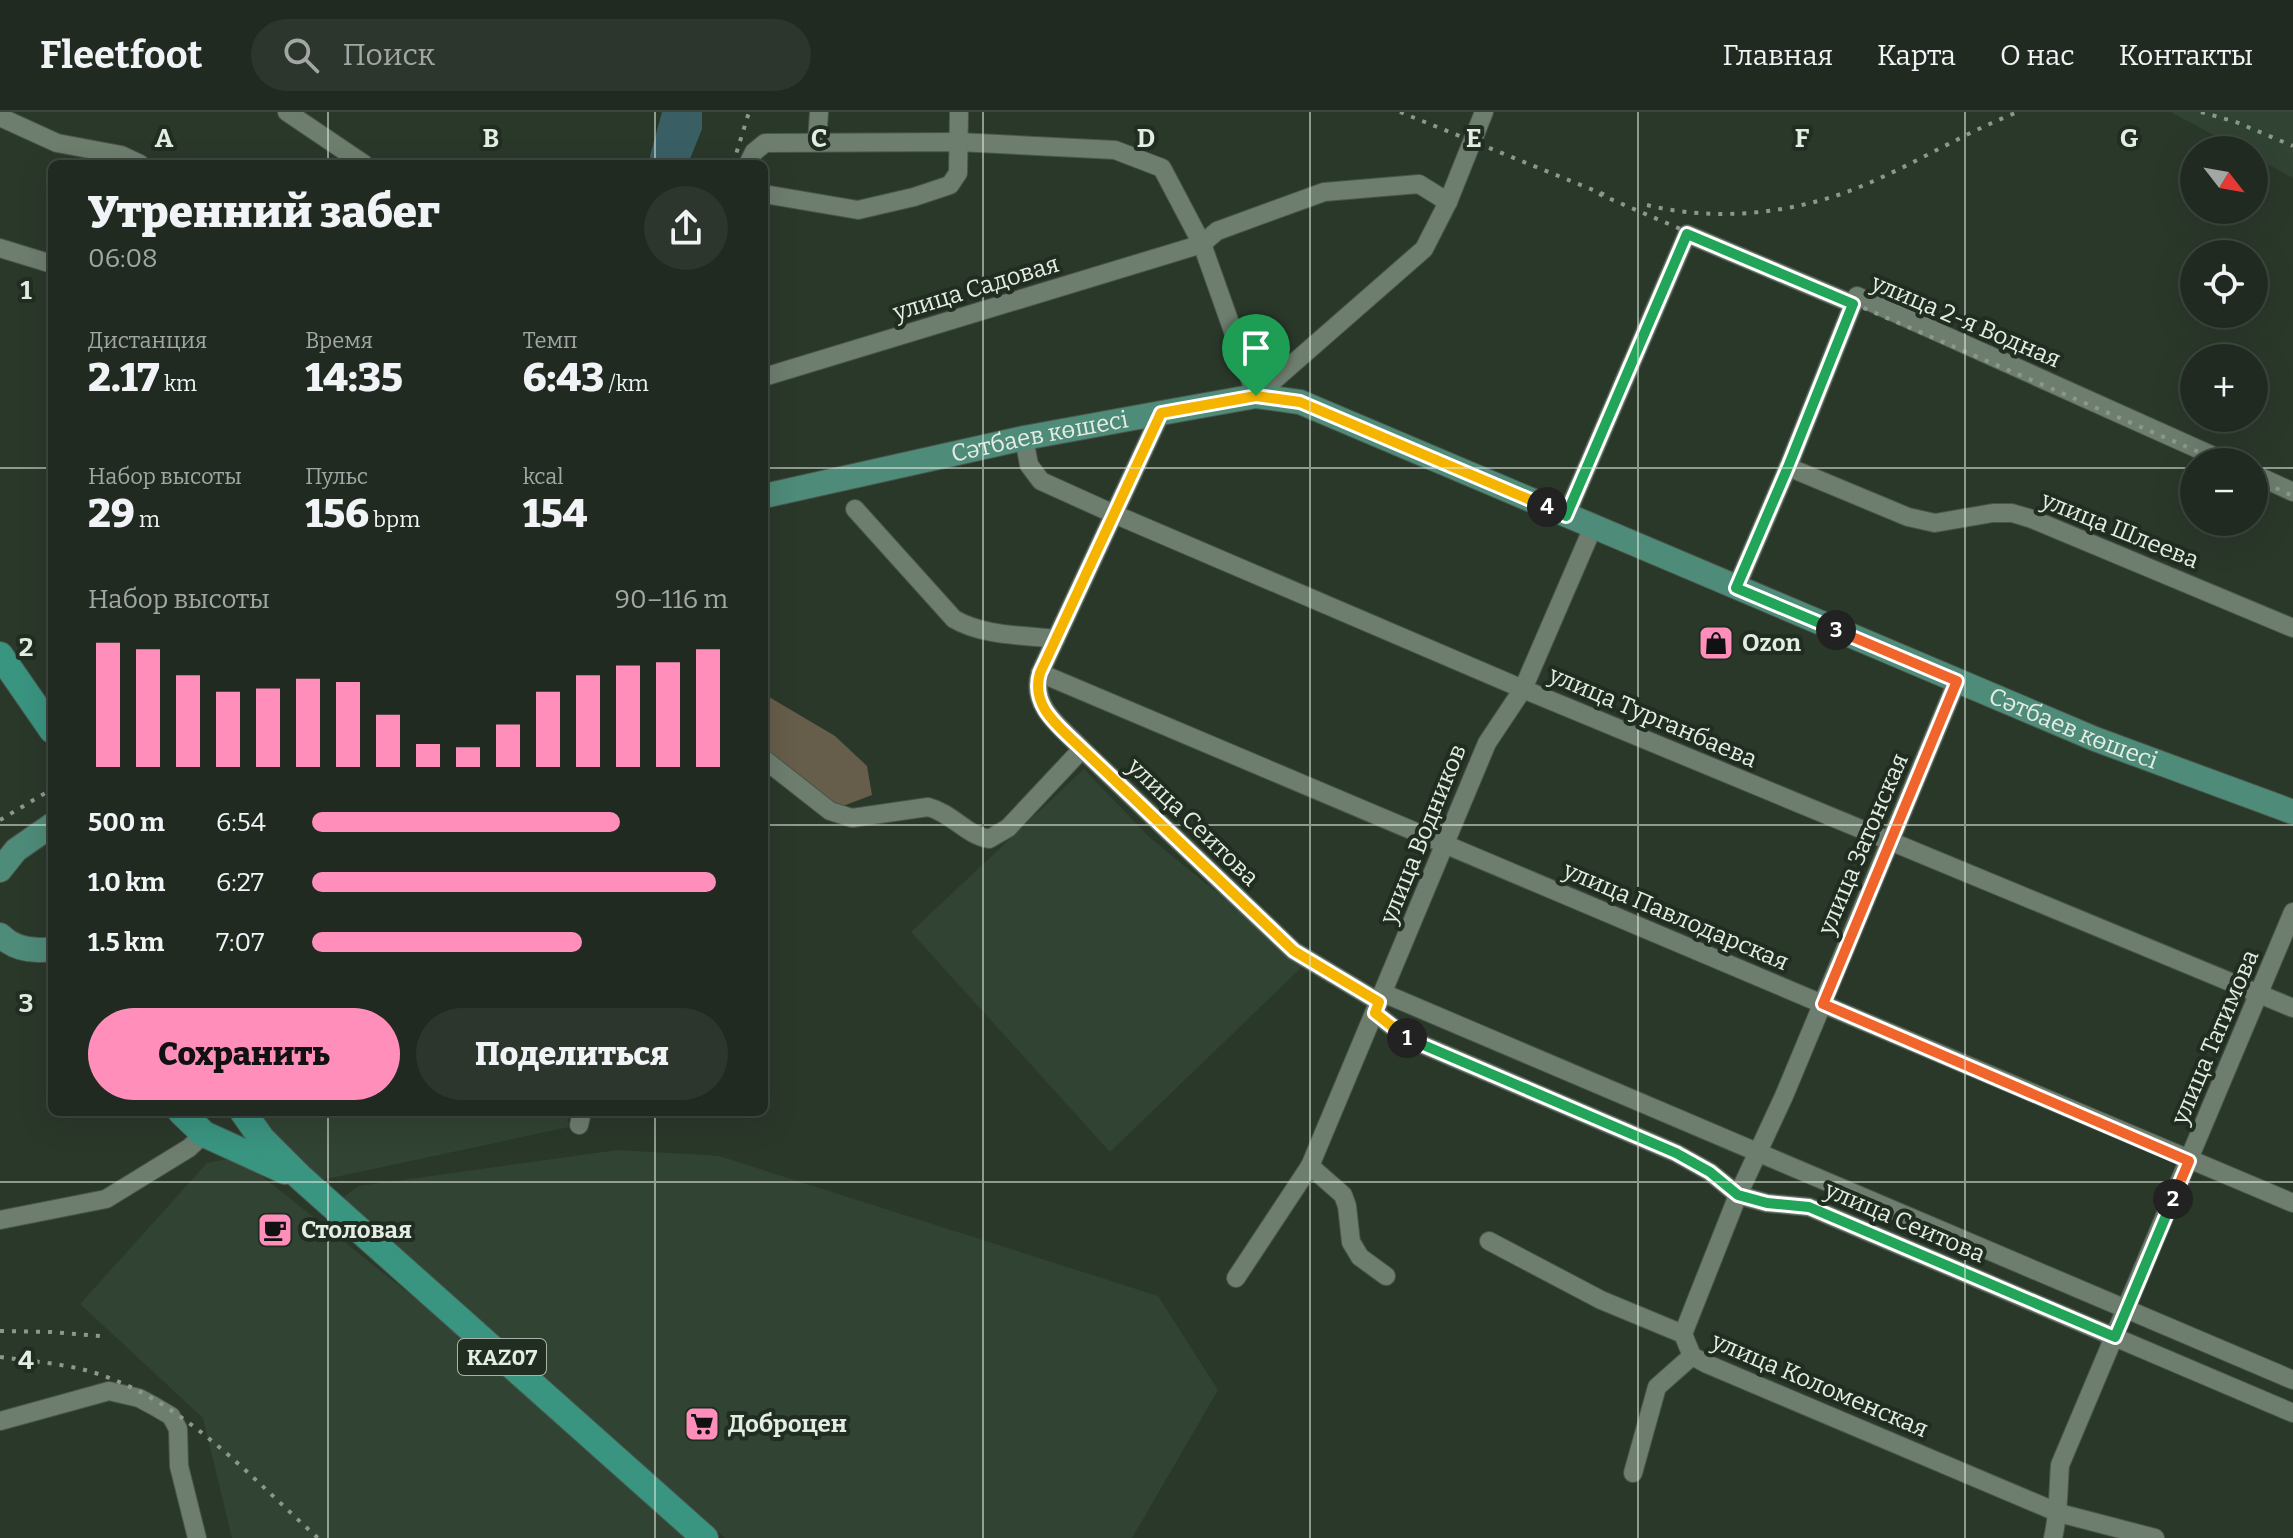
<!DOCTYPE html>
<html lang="ru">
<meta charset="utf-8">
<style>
:root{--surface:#202a20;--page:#2d362d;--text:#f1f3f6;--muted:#a2a7a5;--line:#3d463e;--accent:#ff8eba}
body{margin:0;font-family:Bitter,serif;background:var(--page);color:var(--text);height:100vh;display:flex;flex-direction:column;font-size:30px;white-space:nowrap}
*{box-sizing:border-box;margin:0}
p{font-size:26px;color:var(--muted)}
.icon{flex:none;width:44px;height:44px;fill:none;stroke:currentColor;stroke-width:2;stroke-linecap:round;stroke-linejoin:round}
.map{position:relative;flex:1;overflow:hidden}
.drawer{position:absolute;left:48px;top:48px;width:720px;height:956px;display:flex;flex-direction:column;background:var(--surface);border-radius:12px;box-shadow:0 8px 32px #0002,0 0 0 2px var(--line)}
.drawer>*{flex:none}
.needle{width:52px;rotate:121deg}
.tools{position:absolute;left:2180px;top:24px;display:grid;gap:16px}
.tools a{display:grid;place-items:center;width:88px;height:88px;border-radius:50%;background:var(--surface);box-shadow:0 8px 32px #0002,0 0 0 2px var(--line);font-size:40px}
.pin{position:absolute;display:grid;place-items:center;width:68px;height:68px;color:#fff;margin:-82px -34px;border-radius:50% 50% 50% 0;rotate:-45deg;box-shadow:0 0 8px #0007}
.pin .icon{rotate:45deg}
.km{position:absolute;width:40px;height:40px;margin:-20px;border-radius:50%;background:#222;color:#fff;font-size:22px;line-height:40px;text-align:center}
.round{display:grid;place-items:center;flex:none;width:84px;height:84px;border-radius:42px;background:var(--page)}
.summary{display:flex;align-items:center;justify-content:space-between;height:136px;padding:0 40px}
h1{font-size:44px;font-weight:800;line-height:60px}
.figures{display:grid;grid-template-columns:repeat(3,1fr);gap:12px;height:136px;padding:8px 40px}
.figures div{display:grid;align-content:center}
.figures b{font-size:40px;font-weight:800}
.figures small{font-size:22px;font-weight:400}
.figures p{font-size:22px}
.chart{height:224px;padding:16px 40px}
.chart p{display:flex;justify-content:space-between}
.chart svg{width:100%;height:144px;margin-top:8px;stroke:var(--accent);stroke-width:6}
.primary-button{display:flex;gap:16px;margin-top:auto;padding:16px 40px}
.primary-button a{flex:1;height:92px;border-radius:48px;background:var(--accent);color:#111;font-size:32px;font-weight:800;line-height:92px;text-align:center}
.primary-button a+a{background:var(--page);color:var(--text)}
ul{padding:0 40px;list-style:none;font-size:26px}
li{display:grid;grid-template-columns:128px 96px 1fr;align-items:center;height:60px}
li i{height:20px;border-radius:10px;background:var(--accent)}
header{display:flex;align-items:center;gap:48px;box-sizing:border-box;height:112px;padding:0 40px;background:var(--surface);border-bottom:2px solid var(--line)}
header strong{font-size:38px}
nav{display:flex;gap:44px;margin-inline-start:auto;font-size:28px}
.search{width:560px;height:72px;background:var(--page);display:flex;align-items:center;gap:20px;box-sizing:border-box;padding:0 28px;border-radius:44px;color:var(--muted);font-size:30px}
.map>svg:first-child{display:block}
</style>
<header>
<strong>Fleetfoot</strong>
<div class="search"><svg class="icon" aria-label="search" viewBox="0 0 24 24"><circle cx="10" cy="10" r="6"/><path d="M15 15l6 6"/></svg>Поиск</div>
<nav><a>Главная</a><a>Карта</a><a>О нас</a><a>Контакты</a></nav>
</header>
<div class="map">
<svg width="2293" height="1426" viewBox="0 0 2293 1426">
<rect width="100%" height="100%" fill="#2a382a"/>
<g fill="#314332">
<polygon points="2171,0 2293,0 2293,66 2254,45 2254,38 2241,38"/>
<polygon points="1084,657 1149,725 1305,852 1110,1040 911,820"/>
<polygon points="262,1000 566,1000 569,1015 317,1069 265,1013"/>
<polygon points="617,1038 719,1044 1158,1184 1218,1278 1132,1426 725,1426 436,1175 342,1086 359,1074"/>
<polygon points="238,1045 426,1195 704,1426 232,1426 203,1306 80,1192 207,1051"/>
</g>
<polygon fill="#665d4a" points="764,582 835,624 867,654 872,683 835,697 764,644"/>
<polygon fill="#395f64" points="662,0 702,0 702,17 688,52 652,52 650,44"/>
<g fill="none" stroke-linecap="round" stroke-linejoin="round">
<defs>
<g id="minor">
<polyline points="287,0 364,52"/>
<polyline points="0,5 57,31 121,43 140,52"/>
<polyline points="817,30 819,0"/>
<polyline points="748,52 754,40 765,31 958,30 1115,38 1162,56 1202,132 1256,284 1424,137 1448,90 1484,0"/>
<polyline points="764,82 858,98 914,85 950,73 958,61 959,0"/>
<polyline points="0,136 52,152"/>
<polyline points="764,265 1202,132 1217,119 1324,80 1419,72 1448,90"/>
<path d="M1161,301L1040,561C1030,595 1061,615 1082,637L1294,839L1379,890"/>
<polyline points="1024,326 1029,353 1041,369 1114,402 1523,577 2293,896"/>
<polyline points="1788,355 1908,405 1935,411 1993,401 2012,401 2032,407 2293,516"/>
<polyline points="2254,362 2293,380"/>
<path d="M855,397L954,507C983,524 1022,523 1056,527"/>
<polyline points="1566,404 1687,122 1853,192 1857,184 2227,350"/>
<polyline points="1736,476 1788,355 1853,192"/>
<polyline points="1040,561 2293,1091"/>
<path d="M764,647L830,699L852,706L928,695C952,701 966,723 989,727L1008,716L1082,637"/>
<polyline points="1383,881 2293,1268"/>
<polyline points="1375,901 1407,926 1676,1041 1710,1060 1738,1083 1767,1091 1809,1095 2293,1301"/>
<polyline points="579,1013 582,1000"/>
<polyline points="1310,1054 1343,1083 1347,1094 1351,1130 1360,1145 1386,1164"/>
<polyline points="0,1108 106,1087 189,1036 204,1022"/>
<polyline points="1489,1129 1601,1188 1683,1222 1692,1244 1707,1252 2059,1401 2155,1426"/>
<polyline points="1236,1166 1310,1054 1487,631 1523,577 1593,415"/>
<polyline points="1683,1222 1738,1083 1784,984 1957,569"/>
<polyline points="0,1309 109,1279 139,1286 154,1294 171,1304 178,1317 179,1354 197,1426"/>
<polyline points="1633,1361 1657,1275 1692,1244"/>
<path d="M2053,1426C2059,1401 2058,1378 2060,1353L2293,800"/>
</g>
<g id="major">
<path id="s1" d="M764,384L1024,326L1161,301L1256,284L1300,290L2095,627L2293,700"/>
<polyline points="0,758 16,738 52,713"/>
<path d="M0,823C14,837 32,840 52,837"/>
</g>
<g id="highway">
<polyline points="0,543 52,618"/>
<polyline points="181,1000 204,1022 285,1059"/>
<polyline points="243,1000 262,1027 300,1065 705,1426"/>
</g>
</defs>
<use href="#minor" stroke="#495549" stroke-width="20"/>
<use href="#major" stroke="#495549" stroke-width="26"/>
<use href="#highway" stroke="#495549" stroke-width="28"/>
<use href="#minor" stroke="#6d7d6e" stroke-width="18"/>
<use href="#major" stroke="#4e8b79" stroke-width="24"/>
<use href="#highway" stroke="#399480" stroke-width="26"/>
<g stroke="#8d988d" stroke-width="4" stroke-dasharray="4 8" stroke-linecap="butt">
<polyline points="1400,0 1608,84"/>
<polyline points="2201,0 2236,10 2293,34"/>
<polyline points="733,52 749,0"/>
<polyline points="1599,82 2222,350"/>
<path d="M1647,93C1719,111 1801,101 1869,71C1920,49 1966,20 2018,0"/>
<polyline points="2254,366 2293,384"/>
<polyline points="0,708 52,677"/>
<polyline points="0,1219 51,1220 100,1224"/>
<path d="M0,1245C28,1249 58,1251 85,1258C179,1283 249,1364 318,1426"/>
</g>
</g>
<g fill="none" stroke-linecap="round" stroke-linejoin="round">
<defs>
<path id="split-1" d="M1256,284L1161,301L1040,561C1030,595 1060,615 1082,637L1294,839L1379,890L1375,901L1407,926"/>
<polyline id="split-2" points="1407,926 1676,1041 1710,1060 1738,1083 1767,1091 1809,1095 2115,1225 2173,1087"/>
<polyline id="split-3" points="1836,518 1957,569 1823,892 2189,1049 2173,1087"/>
<polyline id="split-4" points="1547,395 1566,404 1687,122 1853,192 1788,355 1736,476 1836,518"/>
<polyline id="split-5" points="1256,284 1300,290 1547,395"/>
</defs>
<use href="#split-1" stroke="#fff" stroke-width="16"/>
<use href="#split-2" stroke="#fff" stroke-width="16"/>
<use href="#split-3" stroke="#fff" stroke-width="16"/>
<use href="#split-4" stroke="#fff" stroke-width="16"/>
<use href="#split-5" stroke="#fff" stroke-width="16"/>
<use href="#split-1" stroke="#f5b400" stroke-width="10"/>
<use href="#split-2" stroke="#22a559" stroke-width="10"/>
<use href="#split-3" stroke="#f0652b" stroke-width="10"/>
<use href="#split-4" stroke="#22a559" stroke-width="10"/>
<use href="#split-5" stroke="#f5b400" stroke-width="10"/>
</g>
<path fill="none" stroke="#e4ede4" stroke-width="2" stroke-opacity="0.55" d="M328,0V52M655,0V52M983,0V1426M1310,0V1426M1638,0V1426M1965,0V1426M0,356H52M764,356H2194M2254,356H2293M0,713H52M764,713H2293M328,1000V1426M655,1000V1426M0,1070H2293"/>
<defs>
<symbol id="shop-square" viewBox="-11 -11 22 22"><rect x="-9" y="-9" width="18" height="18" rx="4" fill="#ff8eba" stroke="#202d20"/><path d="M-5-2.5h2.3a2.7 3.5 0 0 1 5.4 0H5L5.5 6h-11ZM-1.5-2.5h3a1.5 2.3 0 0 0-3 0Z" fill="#111"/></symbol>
<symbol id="cafe-square" viewBox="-11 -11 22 22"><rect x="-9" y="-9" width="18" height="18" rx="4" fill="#ff8eba" stroke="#202d20"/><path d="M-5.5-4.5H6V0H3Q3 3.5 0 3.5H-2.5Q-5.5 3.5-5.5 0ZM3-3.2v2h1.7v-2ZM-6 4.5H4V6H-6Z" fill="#111"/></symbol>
<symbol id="supermarket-square" viewBox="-11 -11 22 22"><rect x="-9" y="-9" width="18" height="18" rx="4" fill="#ff8eba" stroke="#202d20"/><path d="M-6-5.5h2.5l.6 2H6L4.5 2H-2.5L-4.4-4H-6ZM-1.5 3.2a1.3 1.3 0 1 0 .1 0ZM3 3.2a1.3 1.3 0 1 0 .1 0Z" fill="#111"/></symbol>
</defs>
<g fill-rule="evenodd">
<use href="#shop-square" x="1696" y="511" width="40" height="40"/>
<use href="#cafe-square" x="255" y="1098" width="40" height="40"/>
<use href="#supermarket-square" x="682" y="1292" width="40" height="40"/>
</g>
<g text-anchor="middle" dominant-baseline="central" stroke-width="8" stroke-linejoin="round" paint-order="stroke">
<rect fill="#202d20" stroke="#a9b3a9" stroke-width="2" x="458" y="1227" width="88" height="36" rx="6"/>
<g font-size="22" font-weight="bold" fill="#e4ede4">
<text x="502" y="1245">KAZ07</text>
</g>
<g font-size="24" fill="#e4ede4" stroke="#202d20">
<text transform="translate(976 176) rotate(-17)">улица Садовая</text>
<text transform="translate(1966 209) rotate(23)">улица 2-я Водная</text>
<text stroke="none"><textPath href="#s1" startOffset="282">Сәтбаев көшесі</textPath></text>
<text transform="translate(2120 418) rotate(22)">улица Шлеева</text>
<text transform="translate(1653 605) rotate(23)">улица Турганбаева</text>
<text stroke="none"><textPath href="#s1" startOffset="1386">Сәтбаев көшесі</textPath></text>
<text transform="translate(1193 710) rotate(44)">улица Сеитова</text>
<text transform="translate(1423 722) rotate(-68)">улица Водников</text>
<text transform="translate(1863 732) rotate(-67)">улица Затонская</text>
<text transform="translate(1676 804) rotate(23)">улица Павлодарская</text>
<text transform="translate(2215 925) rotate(-67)">улица Татимова</text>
<text transform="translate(1905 1110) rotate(23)">улица Сеитова</text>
<text transform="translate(1820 1273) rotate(23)">улица Коломенская</text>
</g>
<g font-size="24" font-weight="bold" fill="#e4ede4" stroke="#202d20" text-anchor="start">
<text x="1742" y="531">Ozon</text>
<text x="301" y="1118">Столовая</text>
<text x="728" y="1312">Доброцен</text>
</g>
</g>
<g font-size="26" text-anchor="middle" font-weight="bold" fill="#e4ede4" stroke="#202d20" stroke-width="8" stroke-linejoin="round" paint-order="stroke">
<text x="164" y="35">A</text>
<text x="491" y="35">B</text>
<text x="819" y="35">C</text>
<text x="1146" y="35">D</text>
<text x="1474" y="35">E</text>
<text x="1802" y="35">F</text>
<text x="2129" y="35">G</text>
<text x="26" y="187">1</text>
<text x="26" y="544">2</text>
<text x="26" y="900">3</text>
<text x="26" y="1257">4</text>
</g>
</svg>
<div class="tools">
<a><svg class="needle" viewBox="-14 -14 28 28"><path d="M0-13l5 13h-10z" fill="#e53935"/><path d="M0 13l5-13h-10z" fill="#a2a7a5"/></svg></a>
<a><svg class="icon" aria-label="locate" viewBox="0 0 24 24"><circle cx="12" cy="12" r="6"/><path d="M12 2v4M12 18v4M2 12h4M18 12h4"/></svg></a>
<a>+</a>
<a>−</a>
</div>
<div class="pin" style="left:1256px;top:284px;background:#1e9e55"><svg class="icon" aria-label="arrive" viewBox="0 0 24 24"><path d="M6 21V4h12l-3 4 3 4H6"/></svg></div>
<b class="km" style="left:1407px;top:926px">1</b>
<b class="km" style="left:2173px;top:1087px">2</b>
<b class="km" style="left:1836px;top:518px">3</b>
<b class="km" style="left:1547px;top:395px">4</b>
<section class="drawer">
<div class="summary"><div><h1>Утренний забег</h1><p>06:08</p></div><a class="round"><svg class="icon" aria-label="share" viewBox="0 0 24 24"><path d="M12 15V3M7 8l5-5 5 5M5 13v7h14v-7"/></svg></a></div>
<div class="figures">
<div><p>Дистанция</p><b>2.17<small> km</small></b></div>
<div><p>Время</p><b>14:35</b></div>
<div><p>Темп</p><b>6:43<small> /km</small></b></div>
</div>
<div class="figures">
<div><p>Набор высоты</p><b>29<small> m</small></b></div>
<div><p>Пульс</p><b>156<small> bpm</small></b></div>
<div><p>kcal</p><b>154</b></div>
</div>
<div class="chart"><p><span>Набор высоты</span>90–116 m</p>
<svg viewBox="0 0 160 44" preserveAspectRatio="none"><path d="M5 44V6M15 44V8M25 44V16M35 44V21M45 44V20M55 44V17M65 44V18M75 44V28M85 44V37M95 44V38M105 44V31M115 44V21M125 44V16M135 44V13M145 44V12M155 44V8"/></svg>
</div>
<ul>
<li><b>500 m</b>6:54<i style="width:74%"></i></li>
<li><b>1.0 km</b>6:27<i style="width:97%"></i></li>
<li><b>1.5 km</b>7:07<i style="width:65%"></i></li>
</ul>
<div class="primary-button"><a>Сохранить</a><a>Поделиться</a></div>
</section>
</div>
